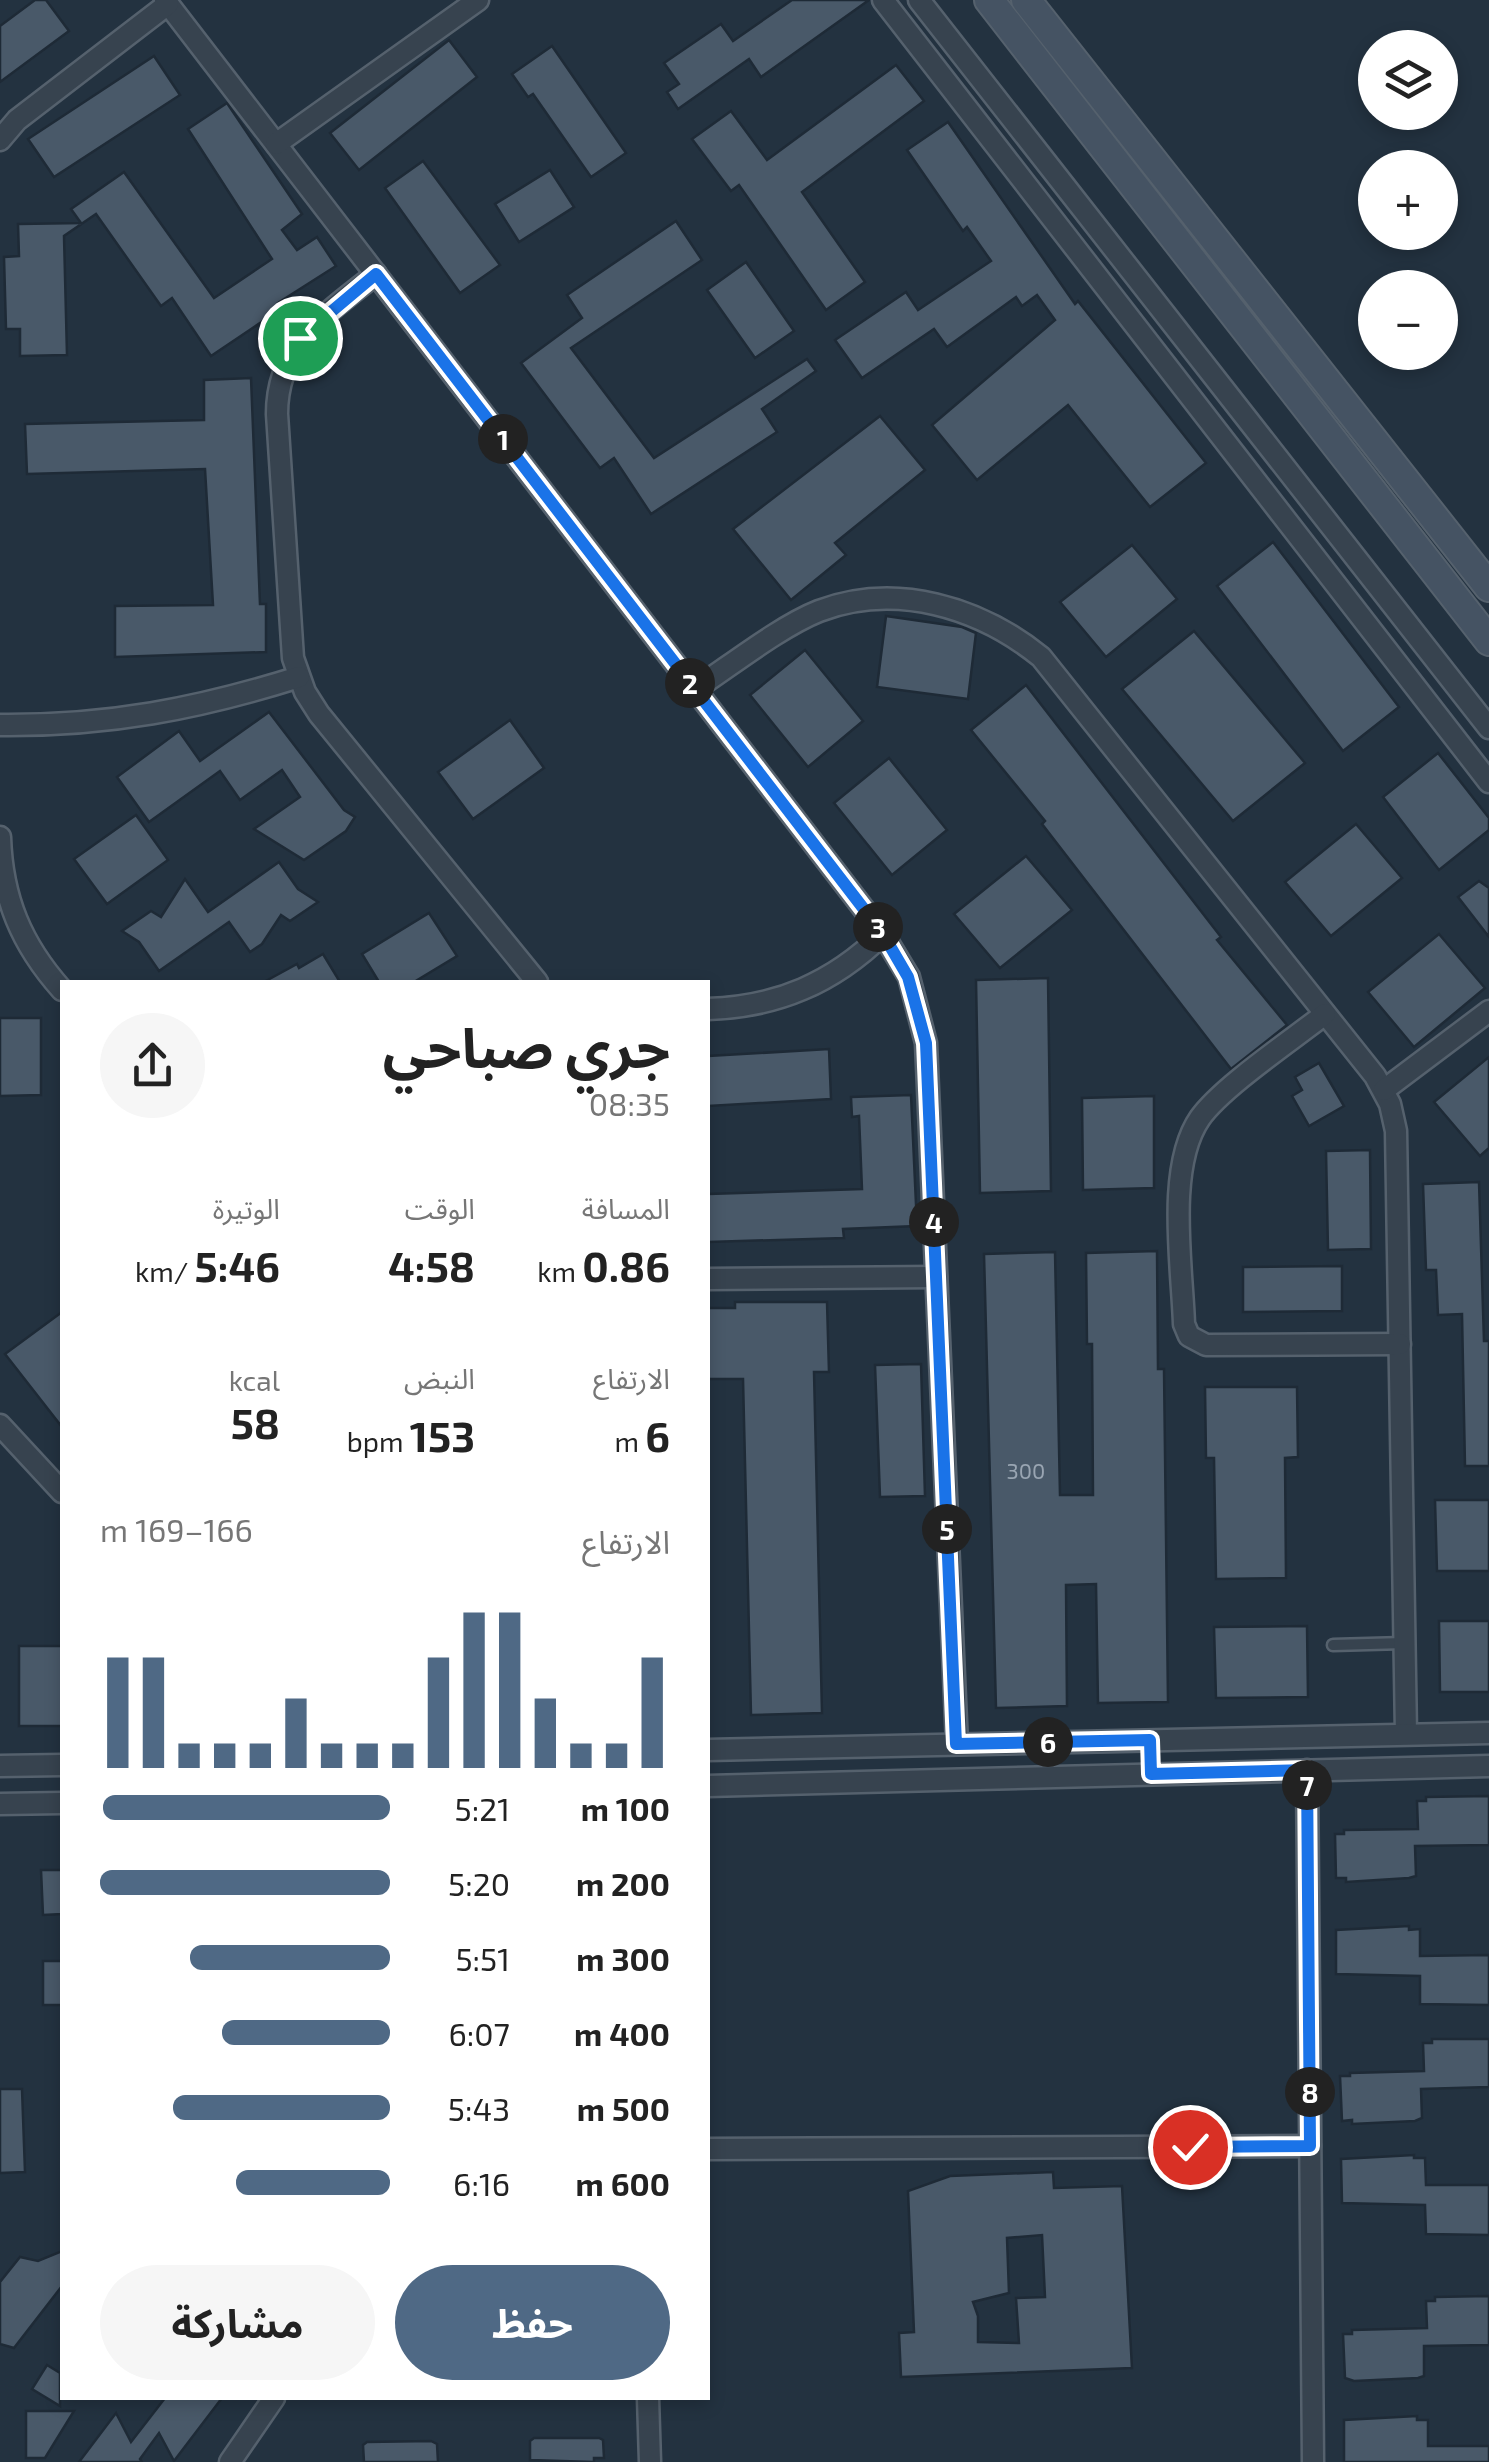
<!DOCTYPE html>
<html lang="ar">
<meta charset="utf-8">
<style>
:root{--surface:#fff;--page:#f6f6f6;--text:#222;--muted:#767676;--accent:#4f6985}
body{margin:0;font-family:"Exo 2","Noto Sans Arabic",sans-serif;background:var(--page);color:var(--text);direction:rtl;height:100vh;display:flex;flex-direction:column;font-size:38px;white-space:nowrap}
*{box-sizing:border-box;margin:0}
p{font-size:32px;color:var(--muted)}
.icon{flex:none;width:55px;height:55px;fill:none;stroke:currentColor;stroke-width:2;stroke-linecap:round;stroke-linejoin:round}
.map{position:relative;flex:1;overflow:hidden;direction:ltr}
.side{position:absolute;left:60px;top:980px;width:650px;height:1420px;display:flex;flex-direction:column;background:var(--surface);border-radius:0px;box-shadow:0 5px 15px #0003;direction:rtl}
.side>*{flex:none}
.controls{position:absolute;left:1358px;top:30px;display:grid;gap:20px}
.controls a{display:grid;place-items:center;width:100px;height:100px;border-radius:50%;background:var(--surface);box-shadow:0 5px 15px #0003;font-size:50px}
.pin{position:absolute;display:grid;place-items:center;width:85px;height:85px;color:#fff;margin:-42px;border:5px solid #fff;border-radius:50%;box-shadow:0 2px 10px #0007}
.km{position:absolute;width:50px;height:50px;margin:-25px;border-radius:50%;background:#222;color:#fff;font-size:28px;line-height:50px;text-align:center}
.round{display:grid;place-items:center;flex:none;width:105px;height:105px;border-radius:52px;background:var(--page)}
.overview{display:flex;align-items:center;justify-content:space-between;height:170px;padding:0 40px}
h1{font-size:55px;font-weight:700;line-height:75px}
.metrics{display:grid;grid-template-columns:repeat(3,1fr);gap:15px;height:170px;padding:10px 40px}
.metrics div{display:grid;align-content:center}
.metrics b{font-size:42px;font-weight:700}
.metrics small{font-size:28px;font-weight:400}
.metrics p{font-size:28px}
.chart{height:280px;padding:20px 40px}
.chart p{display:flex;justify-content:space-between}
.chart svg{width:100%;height:180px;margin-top:10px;stroke:var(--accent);stroke-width:6}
.cta{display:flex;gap:20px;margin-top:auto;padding:20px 40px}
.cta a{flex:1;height:115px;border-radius:60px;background:var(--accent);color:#fff;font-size:40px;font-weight:700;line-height:115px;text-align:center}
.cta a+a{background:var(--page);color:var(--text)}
ul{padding:0 40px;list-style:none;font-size:32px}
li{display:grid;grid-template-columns:160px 120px 1fr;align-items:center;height:75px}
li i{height:25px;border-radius:12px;background:var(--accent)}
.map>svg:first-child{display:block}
</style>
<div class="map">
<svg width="1489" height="2462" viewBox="0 0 1489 2462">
<rect width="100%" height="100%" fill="#233240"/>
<g fill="#495969" stroke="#1e2a36" stroke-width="2.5" fill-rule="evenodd">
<polygon points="35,0 46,0 69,31 0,82 0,26"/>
<polygon points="792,0 869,0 761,77 749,59 678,109 667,92 679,84 664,63 721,24 733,41"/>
<polygon points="449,40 477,77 359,170 330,133"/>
<polygon points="552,46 626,153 591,177 533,94 528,97 512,74"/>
<polygon points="154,56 180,95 54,177 28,139"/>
<polygon points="896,65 924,101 802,192 865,282 826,310 739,185 731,191 692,139 731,111 767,160"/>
<polygon points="227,103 302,214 282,230 297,250 317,237 336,266 278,303 281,309 211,356 172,298 161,306 96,214 64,236 67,355 20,356 20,329 6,329 4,257 19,256 18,224 81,223 71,209 124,172 214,298 272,259 188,129"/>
<polygon points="948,122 1075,304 1078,301 1206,463 1150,507 1068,405 977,480 932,425 1055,320 1037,295 1022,306 1016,297 947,347 934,329 862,378 835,340 906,292 918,310 991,261 967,227 963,231 907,150"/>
<polygon points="423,161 500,265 460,293 385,188"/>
<polygon points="550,170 574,207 519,242 495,204"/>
<polygon points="676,221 702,260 571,348 654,458 807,359 816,371 762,409 777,432 651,514 614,458 600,468 521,363 582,318 567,295"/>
<polygon points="746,262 794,331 755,358 707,290"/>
<polygon points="251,378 260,604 266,604 266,652 115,657 115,606 213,605 205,469 27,474 25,424 204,420 204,380"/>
<polygon points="880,416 925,470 835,543 846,555 791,600 733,529"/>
<polygon points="1273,542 1399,707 1343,751 1217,586"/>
<polygon points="1132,545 1177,599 1106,657 1060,602"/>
<polygon points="886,616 962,627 976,633 968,699 877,687"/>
<polygon points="1194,631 1305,763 1233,821 1122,689"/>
<polygon points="805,650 863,721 808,767 750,695"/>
<polygon points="1026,685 1221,937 1217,940 1287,1025 1231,1069 1042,824 1045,821 971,730"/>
<polygon points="269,712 344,810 355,817 346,831 304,860 254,829 300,797 282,770 240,800 220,771 149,822 117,777 179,731 200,761"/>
<polygon points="510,720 544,768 473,819 438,772"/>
<polygon points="1438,753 1489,818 1489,830 1439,870 1383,797"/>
<polygon points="889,758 947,830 892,875 834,803"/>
<polygon points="136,815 168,860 107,904 74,859"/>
<polygon points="1356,824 1402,878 1331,936 1285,882"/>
<polygon points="1026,856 1072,910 1000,968 954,914"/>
<polygon points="279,862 298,889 318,902 290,921 281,915 262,944 250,952 229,922 159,971 139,942 122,931 151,911 161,917 185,879 208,912"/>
<polygon points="1479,881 1489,888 1489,937 1458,897"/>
<polygon points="429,913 457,956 414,982 379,982 362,954"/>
<polygon points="1439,934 1485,988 1414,1047 1368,992"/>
<polygon points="323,954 340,982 264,982 297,964 299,968"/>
<polygon points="1048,978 1051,1191 980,1193 976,980"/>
<polygon points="0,1018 41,1018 41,1095 0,1096"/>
<polygon points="829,1049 831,1099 708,1106 708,1056"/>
<polygon points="1489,1057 1489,1148 1480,1156 1434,1102"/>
<polygon points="1319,1063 1344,1106 1309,1126 1292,1096 1302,1090 1295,1077"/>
<polygon points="911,1095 917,1226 843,1229 844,1238 708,1242 708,1194 862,1189 859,1116 852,1117 851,1097"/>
<polygon points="1154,1096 1154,1188 1083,1190 1082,1098"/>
<polygon points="1370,1150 1371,1249 1328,1250 1326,1151"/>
<polygon points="1479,1182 1484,1341 1489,1341 1489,1466 1465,1466 1462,1314 1438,1315 1436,1270 1426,1270 1423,1184"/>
<polygon points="1157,1251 1158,1369 1164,1369 1168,1702 1098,1703 1096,1584 1066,1585 1067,1706 996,1708 984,1254 1055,1252 1060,1495 1093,1495 1092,1344 1087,1344 1086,1253"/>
<polygon points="1342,1266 1342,1311 1243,1312 1243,1267"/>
<polygon points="735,1302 827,1302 829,1372 814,1372 822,1713 751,1715 743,1379 708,1379 708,1308 735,1308"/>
<polygon points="62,1312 62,1427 5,1354"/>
<polygon points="921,1364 925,1496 880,1497 875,1365"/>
<polygon points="1205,1387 1297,1387 1298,1457 1285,1458 1286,1578 1216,1579 1214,1458 1206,1458"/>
<polygon points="1435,1500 1489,1500 1489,1571 1437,1571"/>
<polygon points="1439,1621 1489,1621 1489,1692 1440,1692"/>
<polygon points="1307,1626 1308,1697 1216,1698 1214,1627"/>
<rect x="19" y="1646" width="43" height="80"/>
<polygon points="1489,1796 1489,1845 1415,1846 1416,1876 1409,1878 1346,1882 1346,1878 1336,1878 1335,1834 1344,1834 1344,1830 1418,1829 1417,1801 1426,1801 1426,1797"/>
<polygon points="41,1870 62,1870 62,1914 43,1915"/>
<polygon points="1409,1926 1409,1930 1420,1929 1420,1956 1489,1955 1489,2005 1420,2004 1420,1976 1336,1974 1336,1930"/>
<rect x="43" y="1961" width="19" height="44"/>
<polygon points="1432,2039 1489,2039 1489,2087 1421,2089 1422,2118 1415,2121 1352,2124 1352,2120 1342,2121 1340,2076 1350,2076 1350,2073 1424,2071 1423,2043 1432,2043"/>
<polygon points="0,2089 22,2089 25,2172 0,2173"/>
<polygon points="1414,2155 1414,2158 1425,2158 1426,2185 1489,2185 1489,2235 1426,2234 1425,2205 1342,2203 1341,2159"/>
<path d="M1053,2172L1054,2188L1122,2186L1132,2368L901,2377L899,2333L914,2332L908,2191L950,2176ZM1042,2235L1045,2297L1016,2298L1019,2343L978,2342V2316L973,2302L1009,2293L1007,2238Z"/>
<polygon points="62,2251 62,2286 14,2348 0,2344 0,2282 20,2257 38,2261"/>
<polygon points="1489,2296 1489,2345 1424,2346 1424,2376 1418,2378 1354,2381 1345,2378 1343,2334 1352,2334 1352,2330 1427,2328 1426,2301 1435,2301 1435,2297"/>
<polygon points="47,2365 60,2373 60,2406 32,2389"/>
<polygon points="165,2398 222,2398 174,2461 159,2433 140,2459 142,2462 79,2462 116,2413 131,2442"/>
<polygon points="26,2411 74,2411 45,2458 26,2458"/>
<polygon points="1417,2416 1417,2420 1428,2420 1428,2446 1489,2446 1489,2462 1344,2462 1344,2420"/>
<polygon points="534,2438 599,2438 603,2440 604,2458 594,2458 594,2462 530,2460 530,2441"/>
<polygon points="431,2441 437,2444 438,2462 364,2462 363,2445 367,2442"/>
</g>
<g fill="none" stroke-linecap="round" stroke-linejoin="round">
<defs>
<polyline id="service" points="1333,1645 1404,1643"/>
<g id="minor">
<polyline points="165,0 883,934 909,977 926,1043 957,1744"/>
<polyline points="883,0 1489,782"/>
<polyline points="919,0 1489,728"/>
<polyline points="0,140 17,120 168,4"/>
<polyline points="276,144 478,0"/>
<path d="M376,274C326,314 277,344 277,414L293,658L305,692L319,714L537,982"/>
<path d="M695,689C730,666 781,626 819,611C896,582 979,607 1041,657L1375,1076L1390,1104L1396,1131L1406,1734"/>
<path d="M0,725C108,726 197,709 299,677"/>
<path d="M0,837C2,898 21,944 62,990"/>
<path d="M708,1009C777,1007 833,983 883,934"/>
<path d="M1325,1014C1292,1040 1222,1087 1200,1118C1166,1167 1182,1265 1184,1324L1189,1336L1206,1345L1400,1344"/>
<polyline points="1384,1090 1489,1011"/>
<polyline points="708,1279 936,1277"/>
<polyline points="0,1425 62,1492"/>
<polyline points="708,1750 1489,1733"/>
<polyline points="0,1766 62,1765"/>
<polyline points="1307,1770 1313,2462"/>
<polyline points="708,1786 1489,1766"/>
<polyline points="0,1804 62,1803"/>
<polyline points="708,2149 1310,2146"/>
<polyline points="648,2398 650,2462"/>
<polyline points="230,2462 274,2398"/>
</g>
<g id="secondary">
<polyline points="989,0 1489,641"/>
<polyline points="1026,0 1489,587"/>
</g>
</defs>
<use href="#service" stroke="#55616d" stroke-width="15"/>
<use href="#minor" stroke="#55616d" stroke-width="25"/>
<use href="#secondary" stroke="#55616d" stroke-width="32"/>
<use href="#service" stroke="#37434f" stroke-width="10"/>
<use href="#minor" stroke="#37434f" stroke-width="20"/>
<use href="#secondary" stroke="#455363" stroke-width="28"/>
</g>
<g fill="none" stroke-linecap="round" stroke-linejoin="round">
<defs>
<polyline id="route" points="300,338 376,274 883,934 908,977 926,1043 956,1744 1150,1740 1151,1774 1307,1770 1310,2146 1190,2147"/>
</defs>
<use href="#route" stroke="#fff" stroke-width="20"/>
<use href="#route" stroke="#1a73e8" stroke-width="12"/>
</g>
<g text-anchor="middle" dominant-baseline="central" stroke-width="9" stroke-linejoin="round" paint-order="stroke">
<g font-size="22" fill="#99a5b2">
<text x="1026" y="1470">300</text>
</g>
</g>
</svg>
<div class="controls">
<a><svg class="icon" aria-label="layers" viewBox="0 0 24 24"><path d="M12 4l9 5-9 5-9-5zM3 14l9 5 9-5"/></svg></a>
<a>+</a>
<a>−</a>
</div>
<div class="pin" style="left:300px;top:338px;background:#1e9e55"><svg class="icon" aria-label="arrive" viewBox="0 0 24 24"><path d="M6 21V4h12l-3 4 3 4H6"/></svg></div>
<div class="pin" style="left:1190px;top:2147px;background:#d93025"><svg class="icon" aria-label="check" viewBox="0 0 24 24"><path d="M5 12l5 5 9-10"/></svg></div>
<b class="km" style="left:503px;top:439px">1</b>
<b class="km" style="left:690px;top:683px">2</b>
<b class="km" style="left:878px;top:927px">3</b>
<b class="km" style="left:934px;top:1222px">4</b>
<b class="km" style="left:947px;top:1529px">5</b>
<b class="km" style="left:1048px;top:1742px">6</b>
<b class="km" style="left:1307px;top:1785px">7</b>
<b class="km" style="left:1310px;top:2092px">8</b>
<section class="side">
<div class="overview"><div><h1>جري صباحي</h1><p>08:35</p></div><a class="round"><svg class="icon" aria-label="share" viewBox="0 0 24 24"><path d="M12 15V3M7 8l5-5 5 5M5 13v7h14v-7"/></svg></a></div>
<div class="metrics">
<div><p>المسافة</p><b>0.86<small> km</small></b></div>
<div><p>الوقت</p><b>4:58</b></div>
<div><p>الوتيرة</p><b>5:46<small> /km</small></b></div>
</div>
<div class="metrics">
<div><p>الارتفاع</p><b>6<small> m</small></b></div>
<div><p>النبض</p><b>153<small> bpm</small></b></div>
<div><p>kcal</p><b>58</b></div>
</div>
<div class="chart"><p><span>الارتفاع</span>166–169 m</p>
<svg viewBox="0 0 160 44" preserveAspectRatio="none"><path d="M5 44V17M15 44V17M25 44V38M35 44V38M45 44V38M55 44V27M65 44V38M75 44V38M85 44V38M95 44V17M105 44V6M115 44V6M125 44V27M135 44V38M145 44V38M155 44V17"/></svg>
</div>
<ul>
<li><b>100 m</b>5:21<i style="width:99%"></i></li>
<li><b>200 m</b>5:20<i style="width:100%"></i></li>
<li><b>300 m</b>5:51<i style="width:69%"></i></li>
<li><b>400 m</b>6:07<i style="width:58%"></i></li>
<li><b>500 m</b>5:43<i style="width:75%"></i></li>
<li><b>600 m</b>6:16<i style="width:53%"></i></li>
</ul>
<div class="cta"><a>حفظ</a><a>مشاركة</a></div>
</section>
</div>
